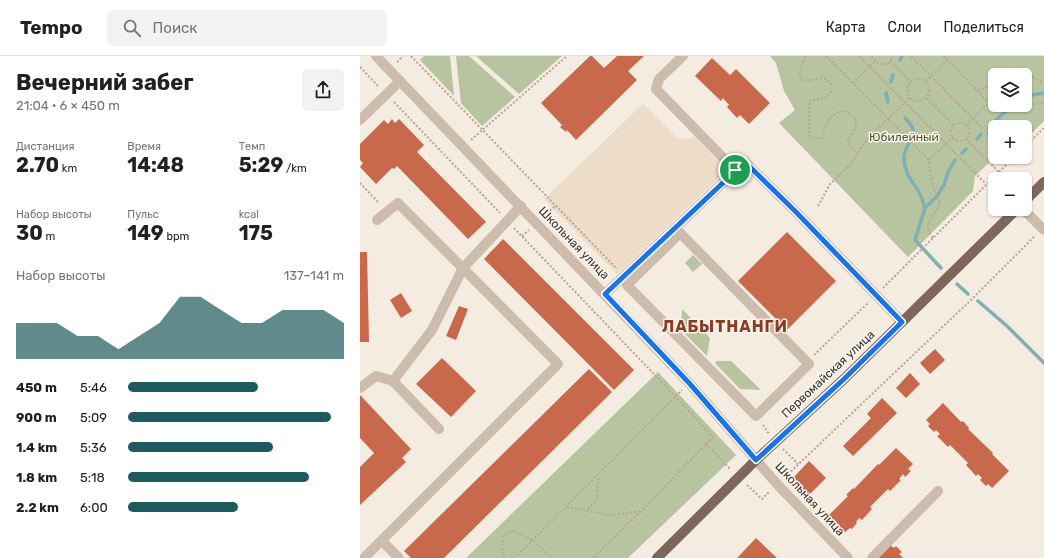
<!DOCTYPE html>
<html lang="ru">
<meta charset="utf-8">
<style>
:root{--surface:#fff;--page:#f2f2f2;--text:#202124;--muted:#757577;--line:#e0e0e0;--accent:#1f5a5e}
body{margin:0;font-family:Rubik,sans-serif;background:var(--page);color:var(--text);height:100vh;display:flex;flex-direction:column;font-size:15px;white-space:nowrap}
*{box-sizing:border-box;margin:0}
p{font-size:13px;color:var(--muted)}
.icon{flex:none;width:22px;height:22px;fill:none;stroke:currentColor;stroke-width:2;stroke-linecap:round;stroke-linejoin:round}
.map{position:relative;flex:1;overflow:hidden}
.side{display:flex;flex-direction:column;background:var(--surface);width:360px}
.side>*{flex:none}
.controls{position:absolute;left:628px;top:12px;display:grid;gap:8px}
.controls a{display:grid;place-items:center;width:44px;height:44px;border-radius:6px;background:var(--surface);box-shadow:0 1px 3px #0004;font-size:20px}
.pin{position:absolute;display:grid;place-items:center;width:34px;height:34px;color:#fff;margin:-17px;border:2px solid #fff;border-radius:50%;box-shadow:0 1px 4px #0007}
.round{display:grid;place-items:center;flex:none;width:42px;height:42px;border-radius:6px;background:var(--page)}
.headline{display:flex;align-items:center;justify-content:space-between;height:68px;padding:0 16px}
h1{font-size:22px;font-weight:700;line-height:30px}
.stats{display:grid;grid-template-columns:repeat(3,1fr);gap:6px;height:68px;padding:4px 16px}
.stats div{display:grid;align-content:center}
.stats b{font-size:20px;font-weight:700}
.stats small{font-size:11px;font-weight:400}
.stats p{font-size:11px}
.chart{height:112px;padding:8px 16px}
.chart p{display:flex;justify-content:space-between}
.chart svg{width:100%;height:72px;margin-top:4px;fill:var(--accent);opacity:.7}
ul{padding:0 16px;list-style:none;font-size:13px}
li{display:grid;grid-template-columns:64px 48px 1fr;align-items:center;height:30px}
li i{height:10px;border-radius:5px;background:var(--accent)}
header{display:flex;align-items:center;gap:24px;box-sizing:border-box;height:56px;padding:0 20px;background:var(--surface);border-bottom:1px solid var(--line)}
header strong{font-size:19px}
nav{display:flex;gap:22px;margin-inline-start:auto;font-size:14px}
.search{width:280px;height:36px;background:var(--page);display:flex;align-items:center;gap:10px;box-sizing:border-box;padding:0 14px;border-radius:6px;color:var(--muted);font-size:15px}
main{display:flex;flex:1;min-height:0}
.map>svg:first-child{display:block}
</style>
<header>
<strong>Tempo</strong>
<div class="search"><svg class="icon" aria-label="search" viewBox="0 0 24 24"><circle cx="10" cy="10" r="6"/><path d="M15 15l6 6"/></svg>Поиск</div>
<nav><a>Карта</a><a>Слои</a><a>Поделиться</a></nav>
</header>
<main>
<section class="side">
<div class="headline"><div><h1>Вечерний забег</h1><p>21:04 · 6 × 450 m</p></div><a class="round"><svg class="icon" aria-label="share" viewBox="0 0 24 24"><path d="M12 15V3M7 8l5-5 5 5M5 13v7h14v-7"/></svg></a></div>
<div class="stats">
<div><p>Дистанция</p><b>2.70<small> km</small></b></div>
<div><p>Время</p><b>14:48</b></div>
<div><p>Темп</p><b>5:29<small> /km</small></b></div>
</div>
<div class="stats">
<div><p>Набор высоты</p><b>30<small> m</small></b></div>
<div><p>Пульс</p><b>149<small> bpm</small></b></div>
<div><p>kcal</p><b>175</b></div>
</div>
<div class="chart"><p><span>Набор высоты</span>137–141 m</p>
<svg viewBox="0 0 160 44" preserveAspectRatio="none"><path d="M0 44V22L10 22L20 22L30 30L40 30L50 38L60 30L70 22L80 6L90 6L100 14L110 22L120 22L130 14L140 14L150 14L160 22V44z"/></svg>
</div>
<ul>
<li><b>450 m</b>5:46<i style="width:60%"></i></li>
<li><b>900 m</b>5:09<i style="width:94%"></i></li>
<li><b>1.4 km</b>5:36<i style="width:67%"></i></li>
<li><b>1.8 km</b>5:18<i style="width:84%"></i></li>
<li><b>2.2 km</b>6:00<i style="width:51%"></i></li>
</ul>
</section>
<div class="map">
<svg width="684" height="502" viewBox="0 0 684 502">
<rect width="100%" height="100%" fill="#f4ebe1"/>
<g fill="#b8c4a0" fill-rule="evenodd">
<polygon points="64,0 90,0 94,40 60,4"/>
<polygon points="96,0 109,0 155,41 122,70 101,47"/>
<polygon points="116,0 202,0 159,38"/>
<path d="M410,0H684V65L665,84V71H635V101L615,120L613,135L548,201L419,67L435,54L424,35L416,7ZM635,19H665V49H635Z"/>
<polygon points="333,199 342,208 333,216 325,207"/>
<polygon points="322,253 350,282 347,300 321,274"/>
<polygon points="356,305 371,305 401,334 380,333 355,307"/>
<polygon points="298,316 376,399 268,502 106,502"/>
</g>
<polygon fill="#ecdcc8" points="283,48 318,83 336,82 361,108 363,116 361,120 257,218 184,143"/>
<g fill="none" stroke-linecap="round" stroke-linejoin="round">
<g stroke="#7fb0b2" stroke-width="3.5">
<polyline points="540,4 542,0"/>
<polyline points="531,26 533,19"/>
<polyline points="526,37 528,46"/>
<polyline points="665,40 684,37"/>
<path d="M545,62C565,81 543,85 544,103C545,122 556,127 562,143C563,146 564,149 565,152"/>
<polyline points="629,71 651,50"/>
<polyline points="617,83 621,78"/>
<polyline points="602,97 606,93"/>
<polyline points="581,212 555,184 565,152 577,140 584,129 588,116 595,104"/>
<polyline points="597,228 608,238"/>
<polyline points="618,245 647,270 684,307"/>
</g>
</g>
<g fill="#c8694b">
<polygon points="230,0 232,0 244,12 257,0 284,0 268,15 277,24 216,84 207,74 206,76 200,71 202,69 181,47"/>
<polygon points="352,2 370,19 376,13 410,47 389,68 380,59 377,62 367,51 369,49 363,42 361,45 335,20"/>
<polygon points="32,63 35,67 39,63 64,89 57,96 126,166 108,183 37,110 34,113 32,112 16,128 0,111 3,107 0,104 0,88 24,64 28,68"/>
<polygon points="427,176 476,225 427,274 378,225"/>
<polygon points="143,183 274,314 254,334 124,203"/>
<polygon points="0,196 7,196 9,286 0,286"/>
<polygon points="41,237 52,255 41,262 30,244"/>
<polygon points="99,250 108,253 96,284 86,280"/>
<polygon points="575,293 585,304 570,318 560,307"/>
<polygon points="82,302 116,335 91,361 56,328"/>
<polygon points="229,313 252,336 84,502 51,502 44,495"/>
<polygon points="550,317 560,328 546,342 536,332"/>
<polygon points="0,339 51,393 42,402 46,406 0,449 0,411 14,397 0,382"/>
<polygon points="522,342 537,357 493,400 483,390 511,362 507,358"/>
<polygon points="583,347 601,366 603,365 609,372 608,373 633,397 632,398 649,415 632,432 628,428 626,430 620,424 622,422 618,418 616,420 606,409 608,407 590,389 588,391 577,380 580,378 576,374 574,376 568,370 570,368 566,364"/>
<polygon points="536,392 553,408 548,413 551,415 545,421 543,418 539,423 541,424 530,435 528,433 510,451 512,453 502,464 499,462 496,466 497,467 492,473 490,472 485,476 469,459 488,440 486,439 493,432 494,433 518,408 519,409"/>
<polygon points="449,405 466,422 449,439 433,422"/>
<polygon points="396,482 417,502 377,502"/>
<polygon points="529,488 534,492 536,490 542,496 539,498 543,502 516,502"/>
</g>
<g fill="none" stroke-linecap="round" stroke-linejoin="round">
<g stroke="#b9a596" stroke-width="2" stroke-dasharray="2 2" stroke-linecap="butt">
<polyline points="51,0 257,213"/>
<path d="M445,0L439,17L442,24C453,27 461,16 471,28L472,34L466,42L449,45V79L451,82H460C469,68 466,57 485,55L495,62C498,73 492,76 488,85L492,92L498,97"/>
<polyline points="466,0 569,104"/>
<polyline points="499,0 626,128"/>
<path d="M512,0C515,8 522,10 530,6L533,0"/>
<polyline points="551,0 635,85"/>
<polyline points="584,0 629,47"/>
<polyline points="530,5 551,26"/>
<polyline points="37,6 43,0"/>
<polyline points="0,11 18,30"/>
<polyline points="665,19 668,19 684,27"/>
<circle cx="558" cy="34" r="11"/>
<polyline points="566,25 587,4"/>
<polyline points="493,27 515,5"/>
<polyline points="618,35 635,28"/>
<polyline points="567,42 593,69"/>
<polyline points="34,46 140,157"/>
<polyline points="665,49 684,47"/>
<circle cx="600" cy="76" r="9"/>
<polyline points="606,69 635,41"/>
<polyline points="606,83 639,116"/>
<polyline points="111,84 207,0"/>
<polyline points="665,90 684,72"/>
<polyline points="0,127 19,147"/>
<polyline points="458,150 470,128 491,108 504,87 550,41"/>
<polyline points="184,160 195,150"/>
<polyline points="154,172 315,340 353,381 281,455 233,502"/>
<polyline points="162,180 169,174"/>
<path d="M573,182C560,167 576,161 580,146C572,132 570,120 569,104L593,81"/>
<polyline points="523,232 654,101"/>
<polyline points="454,299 509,246"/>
<polyline points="403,369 409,378"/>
<polyline points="346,388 371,414"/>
<polyline points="423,393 438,408"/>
<polyline points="425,421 613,242 675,180"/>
<polyline points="387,429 402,443 410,435"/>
<polyline points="207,451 251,459 281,455"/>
<polyline points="228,453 236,445 239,421"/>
<path d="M144,502L142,490L144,479L152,475C170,480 180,490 192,502"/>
<polyline points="155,502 322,334"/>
</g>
<g stroke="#cdbbac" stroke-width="10">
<polyline points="16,0 330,328 417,428 488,502"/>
<polyline points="323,0 299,23 296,33 375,114"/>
<polyline points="0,64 40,25"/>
<polyline points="663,153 684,174"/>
<polygon points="320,177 449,308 396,360 267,229"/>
<polyline points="245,238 385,106 436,156 542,266"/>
<polyline points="33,325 79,373"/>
<polyline points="0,332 16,320 33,325 72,274 103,212 161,150"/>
<polyline points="22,485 39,502"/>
<polyline points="4,502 198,308 38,147 17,164"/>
<polyline points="512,502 578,435"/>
</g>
<g stroke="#7d675c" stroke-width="10">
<polyline points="665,145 684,126"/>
<polyline points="297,502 396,404 484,323 657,153"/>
</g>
</g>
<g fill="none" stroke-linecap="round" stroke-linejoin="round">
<defs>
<polygon id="route" points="385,106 436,156 542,266 484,323 396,404 330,328 245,238"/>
</defs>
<use href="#route" stroke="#fff" stroke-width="8"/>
<use href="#route" stroke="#1a73e8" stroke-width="5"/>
</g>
<g text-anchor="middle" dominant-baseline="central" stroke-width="3" stroke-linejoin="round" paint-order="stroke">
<g font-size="12" fill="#4a5a2e" stroke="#fbf5ee">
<text x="544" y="81">Юбилейный</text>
</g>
<g font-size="12" fill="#3b302b" stroke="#fbf5ee">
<text transform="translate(214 187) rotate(46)">Школьная улица</text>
<text transform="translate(468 318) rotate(-43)">Первомайская улица</text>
<text transform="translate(450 443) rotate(47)">Школьная улица</text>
</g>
<g font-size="16" font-weight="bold" letter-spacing="1" fill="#8c3b22" stroke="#fbf5ee">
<text x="365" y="270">ЛАБЫТНАНГИ</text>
</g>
</g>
</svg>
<div class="controls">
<a><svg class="icon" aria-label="layers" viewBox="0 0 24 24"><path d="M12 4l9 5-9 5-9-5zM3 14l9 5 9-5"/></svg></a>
<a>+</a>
<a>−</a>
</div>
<div class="pin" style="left:375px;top:114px;background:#1e9e55"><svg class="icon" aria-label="arrive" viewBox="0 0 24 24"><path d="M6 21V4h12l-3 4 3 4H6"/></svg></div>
</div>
</main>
